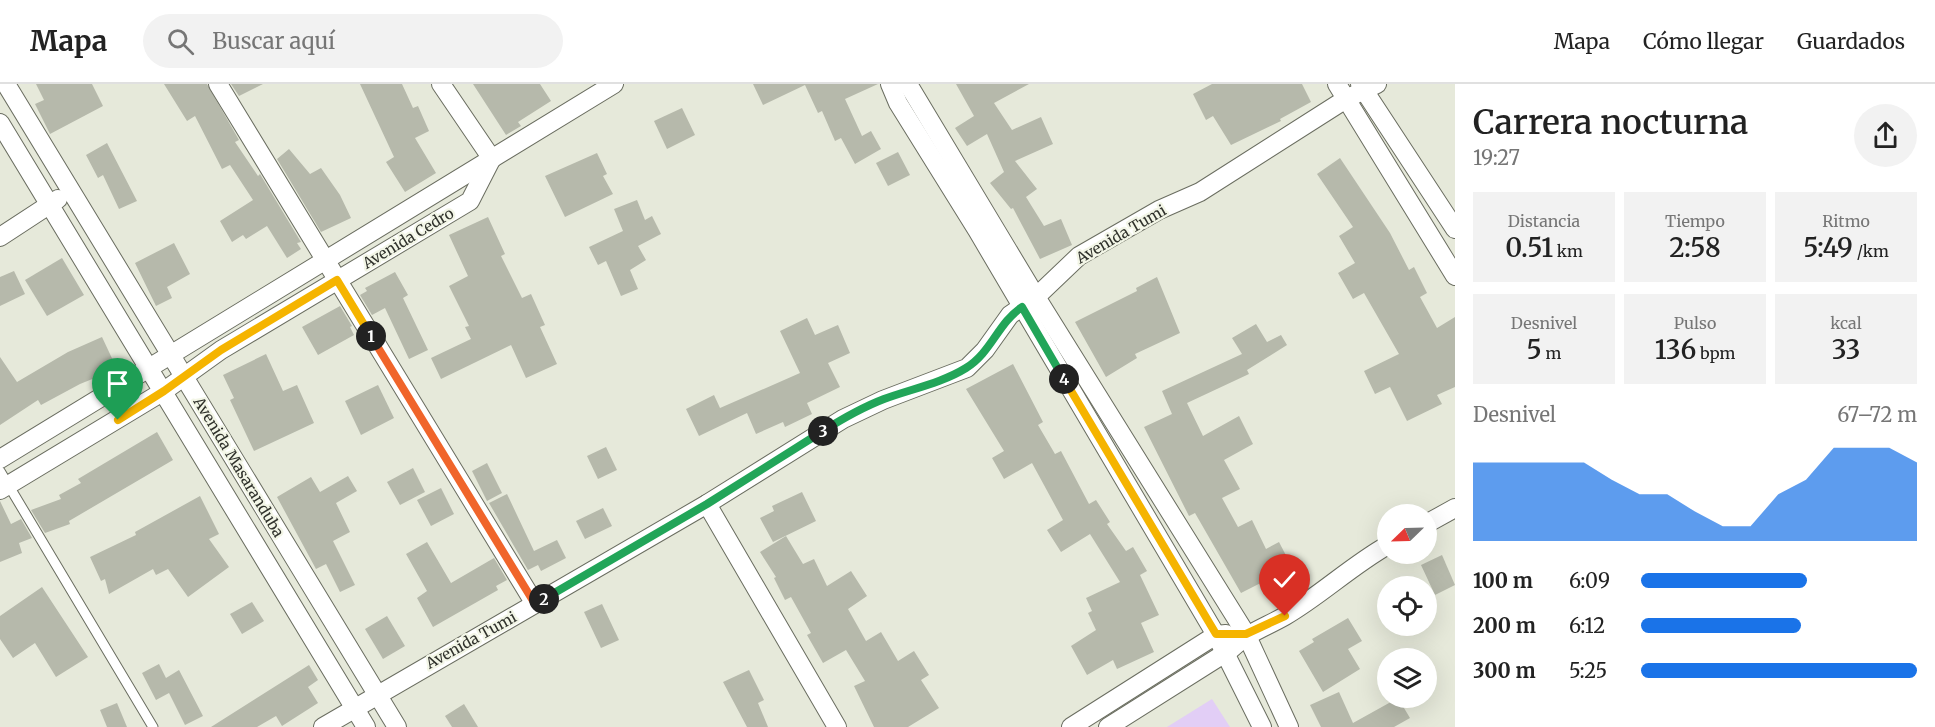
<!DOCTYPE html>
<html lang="es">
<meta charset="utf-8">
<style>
:root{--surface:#fff;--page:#f2f2f2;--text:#222;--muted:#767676;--line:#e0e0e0;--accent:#1a73e8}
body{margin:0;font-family:Merriweather,serif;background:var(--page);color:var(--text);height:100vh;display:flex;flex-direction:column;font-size:22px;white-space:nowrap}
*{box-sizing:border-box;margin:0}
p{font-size:20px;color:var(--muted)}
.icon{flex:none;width:33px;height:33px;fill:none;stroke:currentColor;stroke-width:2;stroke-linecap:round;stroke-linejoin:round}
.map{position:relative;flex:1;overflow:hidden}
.panel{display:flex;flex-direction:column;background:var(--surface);width:480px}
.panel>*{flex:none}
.needle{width:39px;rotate:247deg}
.fabs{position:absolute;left:1377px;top:420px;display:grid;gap:12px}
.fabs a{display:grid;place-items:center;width:60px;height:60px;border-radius:50%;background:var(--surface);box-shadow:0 6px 24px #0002;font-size:30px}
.pin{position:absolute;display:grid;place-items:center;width:51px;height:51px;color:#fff;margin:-62px -26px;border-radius:50% 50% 50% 0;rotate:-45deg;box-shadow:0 0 6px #0007}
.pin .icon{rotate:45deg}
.km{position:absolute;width:30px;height:30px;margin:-15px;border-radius:50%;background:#222;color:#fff;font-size:16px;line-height:30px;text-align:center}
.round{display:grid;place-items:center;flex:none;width:63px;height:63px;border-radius:32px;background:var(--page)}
.head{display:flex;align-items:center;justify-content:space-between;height:102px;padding:0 18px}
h1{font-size:33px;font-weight:600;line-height:45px}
.figures{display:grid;grid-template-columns:repeat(3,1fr);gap:9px;height:102px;padding:6px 18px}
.figures div{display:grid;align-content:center;border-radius:0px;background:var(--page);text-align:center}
.figures b{font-size:26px;font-weight:600}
.figures small{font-size:16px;font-weight:400}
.figures p{font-size:16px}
.chart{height:168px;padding:12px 18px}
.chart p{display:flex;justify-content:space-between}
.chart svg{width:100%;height:108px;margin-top:6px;fill:var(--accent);opacity:.7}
ul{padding:0 18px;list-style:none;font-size:20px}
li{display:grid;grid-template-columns:96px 72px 1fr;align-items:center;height:45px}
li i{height:15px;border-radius:8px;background:var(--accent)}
header{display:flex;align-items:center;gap:36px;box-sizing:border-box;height:84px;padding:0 30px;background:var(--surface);border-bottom:2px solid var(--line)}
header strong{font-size:28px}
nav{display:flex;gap:33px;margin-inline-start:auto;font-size:21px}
.search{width:420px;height:54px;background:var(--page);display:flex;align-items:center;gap:15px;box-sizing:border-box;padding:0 21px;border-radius:33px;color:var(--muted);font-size:22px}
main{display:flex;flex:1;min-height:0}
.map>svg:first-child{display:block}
</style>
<header>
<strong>Mapa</strong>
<div class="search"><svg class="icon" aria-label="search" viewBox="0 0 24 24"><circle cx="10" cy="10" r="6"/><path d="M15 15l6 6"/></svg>Buscar aquí</div>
<nav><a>Mapa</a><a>Cómo llegar</a><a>Guardados</a></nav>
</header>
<main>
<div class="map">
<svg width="1455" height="643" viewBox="0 0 1455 643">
<rect width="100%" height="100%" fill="#e6e9da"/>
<polygon fill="#e2cef6" points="1212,615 1230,643 1167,643"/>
<g fill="#b6b9ab">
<polygon points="36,0 92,0 103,22 50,50 35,20 44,16"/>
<polygon points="164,0 207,0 239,56 235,58 258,92 260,90 301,158 297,159 301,165 287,174 267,142 246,155 243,151 232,158 220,137 253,116 230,81 222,85 195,32 187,37"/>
<polygon points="231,0 263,0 239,12"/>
<polygon points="360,0 402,0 413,24 418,22 429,47 415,54 436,89 405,108 386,78 394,73"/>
<polygon points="473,0 540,0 551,17 518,38 521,42 506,51"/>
<polygon points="753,0 878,0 845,15 862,52 871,47 881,65 855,80 841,54 835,57 822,27 818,29 805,1 763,21"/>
<polygon points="956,0 1029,0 994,19 1012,46 1041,33 1053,60 1015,77 1037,105 1026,113 1044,142 1061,135 1072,161 1040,175 1013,124 1011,125 990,99 1004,88 987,50 967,62 955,44 974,32"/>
<polygon points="1212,0 1302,0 1311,18 1280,35 1281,37 1231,61 1213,32 1206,36 1193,10"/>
<polygon points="682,24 695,51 667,65 654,37"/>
<polygon points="107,59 137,117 119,125 103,91 98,94 86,71"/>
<polygon points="289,65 310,90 321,84 340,111 351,134 321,148 277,75"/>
<polygon points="898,68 910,91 888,102 876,79"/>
<polygon points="597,69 607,90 603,92 613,110 565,133 545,92"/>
<polygon points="1340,74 1390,149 1409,186 1414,183 1427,209 1420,213 1437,244 1455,233 1455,303 1437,311 1442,320 1407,337 1390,303 1375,310 1364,287 1399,270 1364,209 1353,215 1338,189 1355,179 1339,152 1353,143 1317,90"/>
<polygon points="637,116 645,136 652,132 661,150 638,162 646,176 630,186 638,205 621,212 606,177 598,181 589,163 623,147 614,125"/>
<polygon points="488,133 505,170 501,172 522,214 531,210 545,241 540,243 557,280 526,294 511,261 441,295 431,274 471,255 465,243 469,242 449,202 468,192 449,151"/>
<polygon points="174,159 190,190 167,203 172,214 156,222 135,179"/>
<polygon points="62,174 84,211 47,232 25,196"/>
<polygon points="14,187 25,210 0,222 0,193"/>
<polygon points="395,188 408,211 403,214 428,266 409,275 385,224 372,231 360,211 367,207 365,204"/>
<polygon points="1157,193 1180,249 1135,270 1137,274 1106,293 1075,238 1137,207 1136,204"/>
<polygon points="340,222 352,242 350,243 354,251 318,271 302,243"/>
<polygon points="807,234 815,251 838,241 850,269 828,279 840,303 807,319 812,330 785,343 783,338 756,350 747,329 699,352 686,325 714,311 720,324 800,289 780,247"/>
<polygon points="1256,240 1267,258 1281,251 1287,261 1247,286 1249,290 1187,319 1203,352 1239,332 1253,360 1224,376 1240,405 1222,414 1238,443 1252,436 1266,465 1279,458 1292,483 1241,509 1195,429 1189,432 1144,343 1172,330 1162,307 1242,270 1232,254"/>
<polygon points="102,253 117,285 80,300 41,321 38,316 0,341 0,273 17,298 68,268"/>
<polygon points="266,270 283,307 297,301 314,339 254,367 230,316 234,314 223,291"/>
<polygon points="1013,280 1043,338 1038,341 1055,370 1061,367 1089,420 1096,416 1110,438 1107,440 1126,467 1133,463 1147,487 1140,491 1159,531 1141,539 1154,568 1117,585 1113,576 1087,591 1071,562 1096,546 1088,529 1092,527 1086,514 1120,498 1090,450 1061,468 1047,446 1063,436 1032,379 1004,395 992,374 1004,367 966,305"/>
<polygon points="378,301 394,334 361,351 345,317"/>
<polygon points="157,348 173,376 69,437 70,440 45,449 31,426 61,415 59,411 81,399 78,395"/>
<polygon points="606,363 617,386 598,395 587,372"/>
<polygon points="487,379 502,409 487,417 472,387"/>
<polygon points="413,384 425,408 400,421 387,398"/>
<polygon points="348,392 357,407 336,419 350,448 333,457 355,501 340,508 326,480 316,485 277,413 311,393 320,408"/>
<polygon points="441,404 454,430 431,442 417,416"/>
<polygon points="802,408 816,437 773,458 760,434 774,427 772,422"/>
<polygon points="507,410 534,467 557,456 566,474 541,487 538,481 528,486 489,419"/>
<polygon points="200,412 219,450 209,455 229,483 188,513 168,485 156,491 153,485 109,510 105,495 101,497 90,473 136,451 135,448"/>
<polygon points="0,417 11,440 21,435 32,454 19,459 22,469 0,478"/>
<polygon points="603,424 612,442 585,455 576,437"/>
<polygon points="786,452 803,480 814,475 827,502 851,487 867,512 848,525 866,557 881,548 898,577 914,567 929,591 921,596 939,624 908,643 874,643 854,602 865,597 846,566 823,579 807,551 811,549 791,513 785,516 774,494 776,493 760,468"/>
<polygon points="427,458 451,499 494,474 507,496 496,502 498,506 433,543 417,514 427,507 406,470"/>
<polygon points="1442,471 1455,501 1435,511 1421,481"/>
<polygon points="42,503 88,573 56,593 35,559 13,574 0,555 0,532"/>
<polygon points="252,518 264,537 242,550 230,530"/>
<polygon points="602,520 619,556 601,564 584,528"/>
<polygon points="387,532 405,562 383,575 365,545"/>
<polygon points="1348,534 1362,557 1348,565 1360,585 1323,608 1299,567 1314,558 1312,555"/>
<polygon points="159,580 166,594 179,586 203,632 185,641 169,609 156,616 142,589"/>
<polygon points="309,581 318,596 308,603 318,619 282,642 276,632 257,643 211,643"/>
<polygon points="749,586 764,616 758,619 768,643 747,643 723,598"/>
<polygon points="1339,608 1353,639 1398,614 1410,634 1394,643 1321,643 1310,621"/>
<polygon points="117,619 127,643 107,643 100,626"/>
<polygon points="464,620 478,643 452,643 445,632"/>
</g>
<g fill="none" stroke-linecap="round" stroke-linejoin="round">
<defs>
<polyline id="service" points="0,387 153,643"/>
<g id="minor">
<polyline points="6,0 397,643"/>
<polyline points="218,0 535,520"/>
<polyline points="441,0 492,75"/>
<polyline points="890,0 898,19 977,146 1216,551 1262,643"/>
<polyline points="908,0 1036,213 1246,550 1289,643"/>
<polyline points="1337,0 1455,192"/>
<polyline points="1360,0 1455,145"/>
<polyline points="0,39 366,643"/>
<polyline points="0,153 58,115"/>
<polyline points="0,375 614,0"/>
<polyline points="0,406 164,307 221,266 470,117 491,76"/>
<polyline points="707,420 837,643"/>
<polyline points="1426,440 1455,424"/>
<polyline points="323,643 707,420 843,335 883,316 967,284 985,266 1010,231 1036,213 1079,172 1159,126 1200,108 1346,15 1377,0"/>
<polyline points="1071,643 1216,551 1226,550"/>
<path d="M1108,643L1230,566C1250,547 1262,545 1285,532C1321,511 1351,482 1388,461"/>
</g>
</defs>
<use href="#service" stroke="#6a6d60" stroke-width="11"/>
<use href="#minor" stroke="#6a6d60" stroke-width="20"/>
<use href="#service" stroke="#fff" stroke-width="9"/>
<use href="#minor" stroke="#fff" stroke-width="18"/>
</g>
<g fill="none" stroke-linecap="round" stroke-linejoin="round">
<defs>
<polyline id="split-1" points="118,336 164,307 221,266 337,196 371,252"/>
<polyline id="split-2" points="371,252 535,520 544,515"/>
<polyline id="split-3" points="544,515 707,420 823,347"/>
<path id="split-4" d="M823,347C842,335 863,323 884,315C911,305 942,299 966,284C991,269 998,239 1022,223L1064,295"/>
<polyline id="split-5" points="1064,295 1216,550 1246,550 1285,532"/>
</defs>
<use href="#split-1" stroke="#fff" stroke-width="12"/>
<use href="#split-2" stroke="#fff" stroke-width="12"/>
<use href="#split-3" stroke="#fff" stroke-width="12"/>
<use href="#split-4" stroke="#fff" stroke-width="12"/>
<use href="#split-5" stroke="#fff" stroke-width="12"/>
<use href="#split-1" stroke="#f5b400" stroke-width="8"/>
<use href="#split-2" stroke="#f0652b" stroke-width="8"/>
<use href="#split-3" stroke="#22a559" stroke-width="8"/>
<use href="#split-4" stroke="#22a559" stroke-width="8"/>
<use href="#split-5" stroke="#f5b400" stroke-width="8"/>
</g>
<g text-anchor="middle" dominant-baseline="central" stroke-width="4.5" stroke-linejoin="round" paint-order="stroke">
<g font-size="15" fill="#30322c" stroke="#f3f6e7">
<text transform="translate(1121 150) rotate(-30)">Avenida Tumi</text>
<text transform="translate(408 154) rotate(-31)">Avenida Cedro</text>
<text transform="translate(239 383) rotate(59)">Avenida Masaranduba</text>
<text transform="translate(471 556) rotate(-29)">Avenida Tumi</text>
</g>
</g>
</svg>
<div class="fabs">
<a><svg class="needle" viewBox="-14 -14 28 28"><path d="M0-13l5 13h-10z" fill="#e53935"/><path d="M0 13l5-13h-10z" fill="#767676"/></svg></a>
<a><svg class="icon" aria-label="locate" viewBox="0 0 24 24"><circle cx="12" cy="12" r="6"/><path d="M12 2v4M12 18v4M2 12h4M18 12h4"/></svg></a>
<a><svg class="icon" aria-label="layers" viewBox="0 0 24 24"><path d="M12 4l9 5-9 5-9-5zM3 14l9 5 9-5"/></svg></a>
</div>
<div class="pin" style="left:118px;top:336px;background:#1e9e55"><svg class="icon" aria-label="arrive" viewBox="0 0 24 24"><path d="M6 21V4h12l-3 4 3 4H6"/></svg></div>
<div class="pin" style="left:1285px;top:532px;background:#d93025"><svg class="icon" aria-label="check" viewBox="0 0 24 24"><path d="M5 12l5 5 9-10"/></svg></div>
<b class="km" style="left:371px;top:252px">1</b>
<b class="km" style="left:544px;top:515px">2</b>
<b class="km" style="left:823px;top:347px">3</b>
<b class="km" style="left:1064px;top:295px">4</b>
</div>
<section class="panel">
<div class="head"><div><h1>Carrera nocturna</h1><p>19:27</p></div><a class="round"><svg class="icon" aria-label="share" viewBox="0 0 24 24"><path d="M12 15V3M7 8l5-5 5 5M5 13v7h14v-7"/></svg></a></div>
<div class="figures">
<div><p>Distancia</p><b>0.51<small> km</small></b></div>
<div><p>Tiempo</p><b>2:58</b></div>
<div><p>Ritmo</p><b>5:49<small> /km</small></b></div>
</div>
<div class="figures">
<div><p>Desnivel</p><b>5<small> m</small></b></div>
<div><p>Pulso</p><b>136<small> bpm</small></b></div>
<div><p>kcal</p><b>33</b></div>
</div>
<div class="chart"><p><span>Desnivel</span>67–72 m</p>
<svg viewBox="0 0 160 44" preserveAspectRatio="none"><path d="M0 44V12L10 12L20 12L30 12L40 12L50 19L60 25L70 25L80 32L90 38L100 38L110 25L120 19L130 6L140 6L150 6L160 12V44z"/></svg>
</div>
<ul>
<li><b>100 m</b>6:09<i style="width:60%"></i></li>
<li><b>200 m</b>6:12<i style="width:58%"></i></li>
<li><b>300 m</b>5:25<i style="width:100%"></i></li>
</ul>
</section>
</main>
